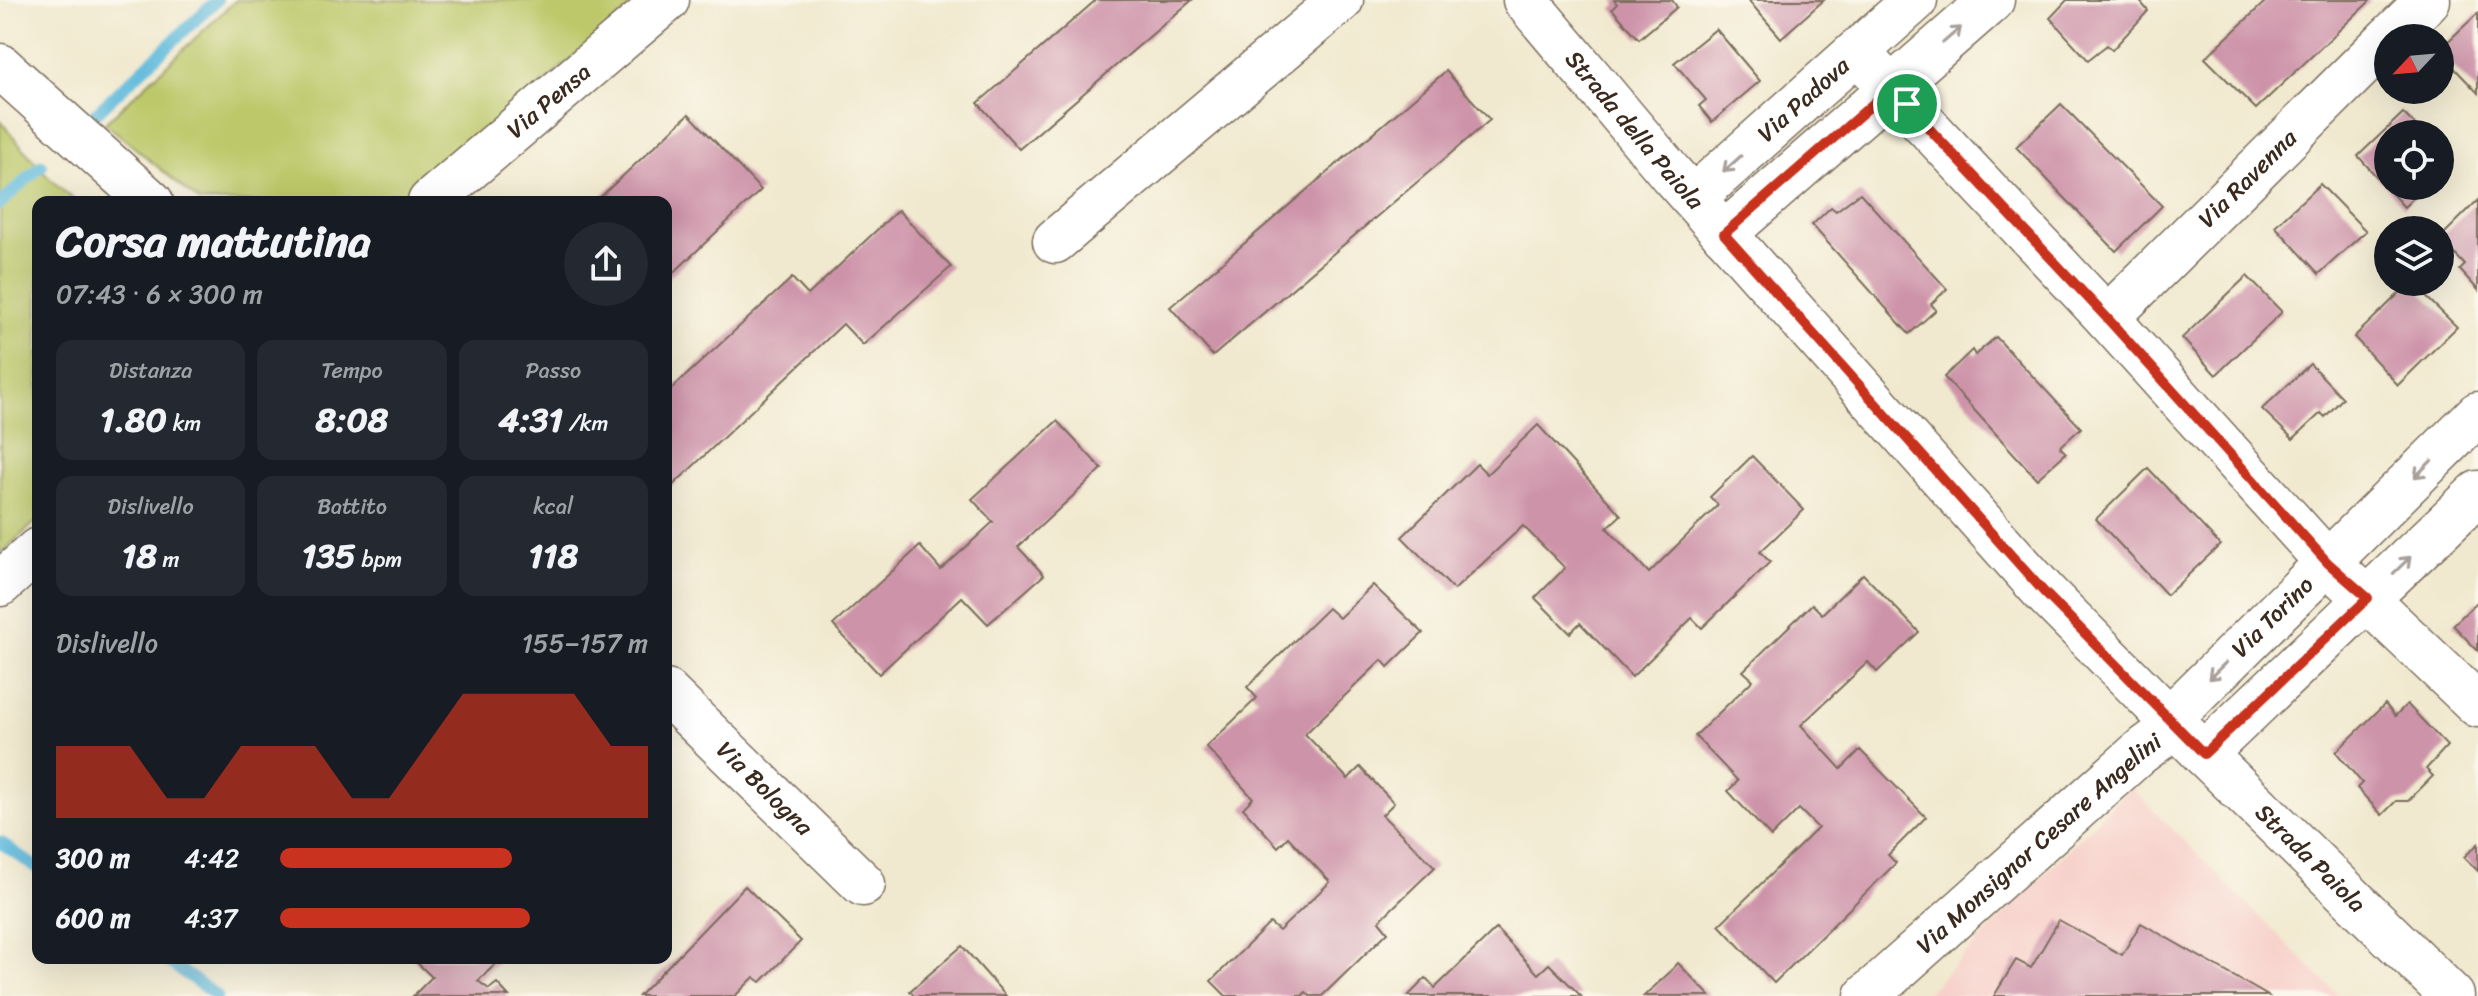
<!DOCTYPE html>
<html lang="it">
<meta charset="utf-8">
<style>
:root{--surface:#171b24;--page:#242831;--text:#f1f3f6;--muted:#9ea1a6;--accent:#c8321e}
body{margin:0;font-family:Sriracha,sans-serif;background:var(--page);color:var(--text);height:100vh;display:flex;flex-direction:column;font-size:30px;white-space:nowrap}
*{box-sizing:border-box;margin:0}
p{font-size:26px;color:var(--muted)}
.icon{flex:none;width:44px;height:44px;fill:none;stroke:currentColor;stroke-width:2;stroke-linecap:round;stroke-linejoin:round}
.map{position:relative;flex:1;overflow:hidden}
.panel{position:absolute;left:32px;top:196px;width:640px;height:768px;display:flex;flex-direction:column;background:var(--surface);border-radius:16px;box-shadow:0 8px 32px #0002}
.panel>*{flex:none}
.needle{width:52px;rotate:244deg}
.tools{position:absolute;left:2374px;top:24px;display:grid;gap:16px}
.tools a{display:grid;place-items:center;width:80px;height:80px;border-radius:50%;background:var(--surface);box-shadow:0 8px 32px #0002;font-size:40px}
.pin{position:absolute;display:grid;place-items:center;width:68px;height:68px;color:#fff;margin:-34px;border:4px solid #fff;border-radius:50%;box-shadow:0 2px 8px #0007}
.round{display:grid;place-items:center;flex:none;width:84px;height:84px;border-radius:42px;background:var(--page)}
.headline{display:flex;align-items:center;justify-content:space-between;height:136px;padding:0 24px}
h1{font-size:44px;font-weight:700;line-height:60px}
.figures{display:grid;grid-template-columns:repeat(3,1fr);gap:12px;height:136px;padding:8px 24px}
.figures div{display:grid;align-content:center;border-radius:16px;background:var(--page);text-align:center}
.figures b{font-size:34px;font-weight:700}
.figures small{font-size:22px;font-weight:400}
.figures p{font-size:22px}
.chart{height:224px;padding:16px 24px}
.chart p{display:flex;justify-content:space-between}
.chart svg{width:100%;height:144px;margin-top:8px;fill:var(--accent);opacity:.7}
ul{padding:0 24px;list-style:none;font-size:26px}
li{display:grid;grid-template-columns:128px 96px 1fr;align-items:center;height:60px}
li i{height:20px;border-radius:10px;background:var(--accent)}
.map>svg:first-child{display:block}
</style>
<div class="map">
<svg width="2478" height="996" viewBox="0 0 2478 996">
<rect width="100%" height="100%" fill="#fbf7ec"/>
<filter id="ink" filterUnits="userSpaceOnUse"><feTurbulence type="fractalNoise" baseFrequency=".0125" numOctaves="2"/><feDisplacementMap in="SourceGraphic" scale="16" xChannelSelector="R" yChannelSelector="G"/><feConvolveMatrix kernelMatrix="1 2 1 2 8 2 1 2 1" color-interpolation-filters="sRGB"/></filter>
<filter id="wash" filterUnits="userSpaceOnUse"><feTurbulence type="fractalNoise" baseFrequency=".006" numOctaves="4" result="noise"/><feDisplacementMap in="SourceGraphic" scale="32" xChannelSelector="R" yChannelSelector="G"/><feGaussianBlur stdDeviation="1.8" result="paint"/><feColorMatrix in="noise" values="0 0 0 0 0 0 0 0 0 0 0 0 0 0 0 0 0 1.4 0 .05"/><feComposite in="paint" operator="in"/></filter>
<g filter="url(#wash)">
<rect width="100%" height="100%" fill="#f1e9cf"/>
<polygon fill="#f7d0ca" points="2130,787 2339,996 1924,996"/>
<g fill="#bcc869" stroke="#7c7944" stroke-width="2">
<polygon points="236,0 640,0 405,202 200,202 105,123"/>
<polygon points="0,121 46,175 76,202 38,202 38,520 0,554"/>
</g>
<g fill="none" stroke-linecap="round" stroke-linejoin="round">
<g stroke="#5ebadc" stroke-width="12">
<polyline points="95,114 217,0"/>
<polyline points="0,204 42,165"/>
<polyline points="0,842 38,869"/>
<polyline points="163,958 217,996"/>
</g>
</g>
<g id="blocks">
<g fill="#cd93a9">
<polygon points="1096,0 1192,0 1019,149 978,103"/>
<polygon points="1614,0 1672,0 1677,7 1639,39 1612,9 1617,4"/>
<polygon points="1748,0 1824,0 1781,38"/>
<polygon points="2067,0 2139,0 2148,11 2112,50 2107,45 2088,60 2050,18"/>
<polygon points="2267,0 2371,0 2256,109 2205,58"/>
<polygon points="2478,13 2478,93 2440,53 2440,49"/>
<polygon points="1716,29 1760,81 1712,122 1699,106 1706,100 1674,63"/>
<polygon points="1446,71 1490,120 1213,356 1170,307"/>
<polygon points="2061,104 2162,206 2116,251 2016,147"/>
<polygon points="2403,113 2424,134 2388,134 2388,186 2426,186 2404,207 2358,156"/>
<polygon points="689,114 761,190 666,280 666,202 595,202"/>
<polygon points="2440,150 2452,162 2440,173"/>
<polygon points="2320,184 2366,231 2319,274 2275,226"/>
<polygon points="1860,193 1947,289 1931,304 1936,310 1909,334 1812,225 1831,207 1836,211"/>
<polygon points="2478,200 2478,290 2460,270 2465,265 2440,238"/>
<polygon points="898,210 951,267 863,345 843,324 666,492 666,394 792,278 808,295"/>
<polygon points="2247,276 2282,312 2216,375 2182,338"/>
<polygon points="2411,282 2457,327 2398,385 2354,337"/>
<polygon points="1996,337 2081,428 2060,447 2066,453 2037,479 1944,377 1972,350 1975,355"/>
<polygon points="2310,364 2343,398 2325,417 2321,413 2293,439 2262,409"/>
<polygon points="1057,421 1102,469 1018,547 1044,575 988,624 962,597 879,674 833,625 920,546 941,570 993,522 972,499"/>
<polygon points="1538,425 1621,515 1607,528 1649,573 1718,505 1710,497 1752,456 1804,510 1760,552 1770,562 1702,628 1692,618 1632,677 1580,623 1570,633 1535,598 1565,568 1523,526 1454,590 1402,537 1477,464 1487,474"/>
<polygon points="2148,468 2220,545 2167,595 2096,519"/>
<polygon points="1863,574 1919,632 1877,672 1868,662 1801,725 1841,769 1860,750 1926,817 1888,855 1896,863 1774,983 1719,925 1818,828 1799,809 1771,837 1728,791 1738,781 1695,736 1753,680 1743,671 1812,604 1822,614"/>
<polygon points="1373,585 1423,633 1388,667 1382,660 1305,734 1348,779 1360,767 1394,803 1382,815 1435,867 1379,921 1388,932 1322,996 1310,996 1306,992 1302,996 1226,996 1211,981 1270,923 1279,931 1330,882 1288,837 1278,847 1243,808 1253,798 1206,747 1257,698 1247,687 1328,608 1339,618"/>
<polygon points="2478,601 2478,651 2453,625"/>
<polygon points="2385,704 2395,716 2407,704 2447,746 2426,769 2433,776 2408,801 2396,801 2382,815 2357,788 2362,783 2336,752"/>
<polygon points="2478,844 2478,871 2464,857"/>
<polygon points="745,886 801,941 761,982 754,977 735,996 639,996"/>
<polygon points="2059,920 2122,955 2141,923 2268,996 1994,996 2016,960 2031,968"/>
<polygon points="1496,929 1538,974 1549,964 1581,996 1408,996 1426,978 1435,988"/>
<polygon points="962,946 1006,996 914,996 910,991"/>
<polygon points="412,958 502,958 478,981 489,989 497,983 509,996 413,996 432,977"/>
<polygon points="1678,963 1710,996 1644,996 1669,973"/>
</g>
</g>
</g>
<g filter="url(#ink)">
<use href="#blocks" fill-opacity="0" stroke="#7b6d5c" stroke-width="2"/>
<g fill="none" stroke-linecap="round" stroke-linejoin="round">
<defs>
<g id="minor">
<path id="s1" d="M1525,0L1671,174L2044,592L2204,754L2452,996"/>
<polyline points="2389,38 2428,0"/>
<polyline points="1857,52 2107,318 2328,563 2478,705"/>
<polyline points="0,66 151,202"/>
<path id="s2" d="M1693,198L1915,0"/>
<polyline points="1724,234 1992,0"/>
<polyline points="1055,241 1341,0"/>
<path id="s3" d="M2107,318L2388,39"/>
<path id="s4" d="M666,692L863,884"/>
<path id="s5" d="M2170,718L2478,414"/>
<polyline points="2204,754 2478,493"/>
<path id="s6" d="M1867,996L2139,753L2177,725"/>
</g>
<g id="tertiary">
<path id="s7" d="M430,202L667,0"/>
<polyline points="0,584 38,550"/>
</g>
</defs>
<use href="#minor" stroke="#7b6d5c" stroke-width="47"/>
<use href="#tertiary" stroke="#7b6d5c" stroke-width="47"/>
<use href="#minor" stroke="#fff" stroke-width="44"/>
<use href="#tertiary" stroke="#fff" stroke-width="44"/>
</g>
<defs><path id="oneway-shaft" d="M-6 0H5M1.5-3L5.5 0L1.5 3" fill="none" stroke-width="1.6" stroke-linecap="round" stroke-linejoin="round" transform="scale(2)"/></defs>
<g stroke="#a79f9a">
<use href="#oneway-shaft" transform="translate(1952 35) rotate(-41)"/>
<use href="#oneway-shaft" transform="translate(1732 164) rotate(138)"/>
<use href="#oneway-shaft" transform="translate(2423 469) rotate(135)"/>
<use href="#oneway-shaft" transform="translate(2402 565) rotate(-44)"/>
<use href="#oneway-shaft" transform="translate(2217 671) rotate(136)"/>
</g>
</g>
<g fill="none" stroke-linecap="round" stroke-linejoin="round" filter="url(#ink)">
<defs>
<polygon id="route" points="1891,88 2107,318 2328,563 2368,598 2204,754 2044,592 1724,234"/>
</defs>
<use href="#route" stroke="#fff" stroke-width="16"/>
<use href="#route" stroke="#c8321e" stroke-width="10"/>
</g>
<g text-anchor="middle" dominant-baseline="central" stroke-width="6" stroke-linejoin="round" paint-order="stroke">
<g font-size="24" fill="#3b2a1e" stroke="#fbf7ec">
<text stroke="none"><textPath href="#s2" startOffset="148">Via Padova</textPath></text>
<text stroke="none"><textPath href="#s7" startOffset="156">Via Pensa</textPath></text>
<text stroke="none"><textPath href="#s1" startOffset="170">Strada della Paiola</textPath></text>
<text stroke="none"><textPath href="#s3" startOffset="198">Via Ravenna</textPath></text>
<text stroke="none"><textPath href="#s5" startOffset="144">Via Torino</textPath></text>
<text stroke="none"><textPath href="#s4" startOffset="138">Via Bologna</textPath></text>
<text stroke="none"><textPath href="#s6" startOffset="230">Via Monsignor Cesare Angelini</textPath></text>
<text stroke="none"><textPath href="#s1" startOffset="1164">Strada Paiola</textPath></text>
</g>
</g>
</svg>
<div class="tools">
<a><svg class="needle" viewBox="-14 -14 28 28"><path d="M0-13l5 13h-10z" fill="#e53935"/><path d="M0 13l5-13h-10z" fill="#9ea1a6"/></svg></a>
<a><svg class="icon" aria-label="locate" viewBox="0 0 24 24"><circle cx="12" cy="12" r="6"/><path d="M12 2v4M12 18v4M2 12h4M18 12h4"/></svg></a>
<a><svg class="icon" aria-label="layers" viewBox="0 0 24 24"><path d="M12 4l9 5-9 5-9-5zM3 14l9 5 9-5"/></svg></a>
</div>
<div class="pin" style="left:1907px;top:104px;background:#1e9e55"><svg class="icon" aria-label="arrive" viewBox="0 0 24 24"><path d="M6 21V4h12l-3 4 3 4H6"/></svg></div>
<section class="panel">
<div class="headline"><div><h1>Corsa mattutina</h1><p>07:43 · 6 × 300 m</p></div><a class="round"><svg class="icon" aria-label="share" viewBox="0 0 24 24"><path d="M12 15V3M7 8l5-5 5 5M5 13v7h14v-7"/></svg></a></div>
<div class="figures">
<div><p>Distanza</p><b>1.80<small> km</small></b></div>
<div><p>Tempo</p><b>8:08</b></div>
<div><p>Passo</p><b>4:31<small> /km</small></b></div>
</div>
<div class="figures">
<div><p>Dislivello</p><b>18<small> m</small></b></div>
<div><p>Battito</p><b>135<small> bpm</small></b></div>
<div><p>kcal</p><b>118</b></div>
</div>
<div class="chart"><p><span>Dislivello</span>155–157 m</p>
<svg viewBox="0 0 160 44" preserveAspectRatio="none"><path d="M0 44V22L10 22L20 22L30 38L40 38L50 22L60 22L70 22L80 38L90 38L100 22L110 6L120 6L130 6L140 6L150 22L160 22V44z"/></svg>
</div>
<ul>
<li><b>300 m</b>4:42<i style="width:63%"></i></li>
<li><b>600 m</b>4:37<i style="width:68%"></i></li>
</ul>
</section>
</div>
